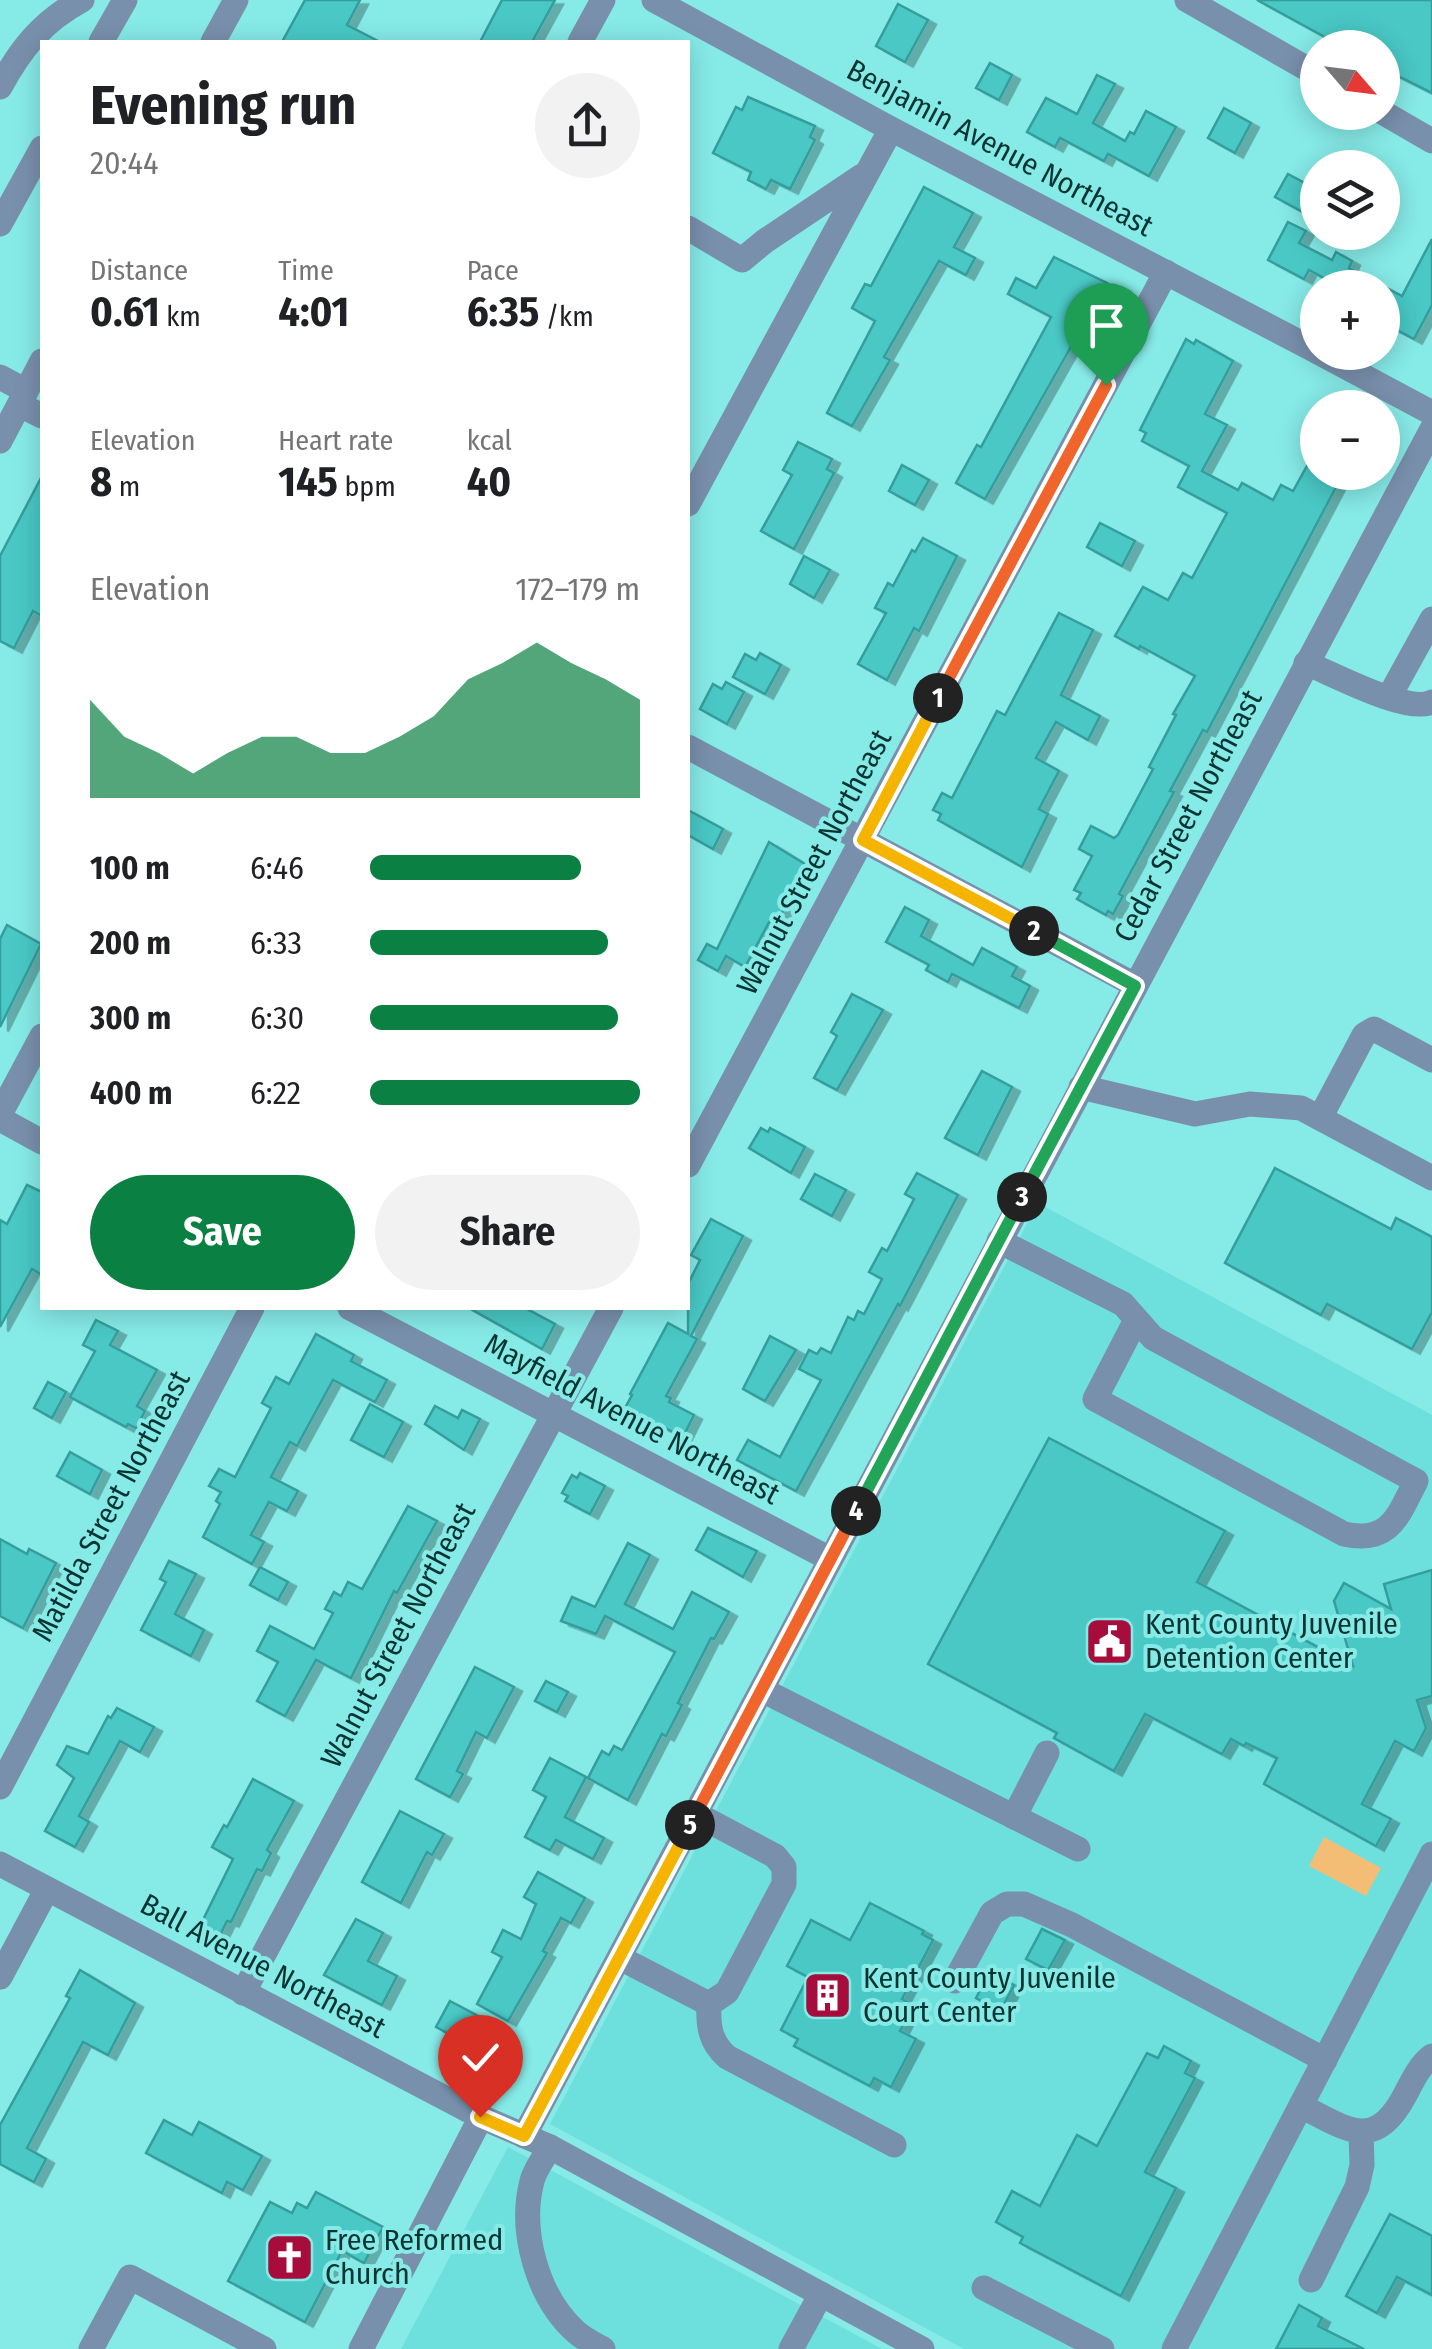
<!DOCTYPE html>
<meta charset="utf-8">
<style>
:root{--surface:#fff;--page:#f2f2f2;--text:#202124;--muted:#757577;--accent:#0b8043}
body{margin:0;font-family:"Fira Sans Condensed",sans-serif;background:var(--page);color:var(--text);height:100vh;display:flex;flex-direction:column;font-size:38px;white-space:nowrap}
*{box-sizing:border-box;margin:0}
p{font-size:32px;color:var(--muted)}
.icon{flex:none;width:55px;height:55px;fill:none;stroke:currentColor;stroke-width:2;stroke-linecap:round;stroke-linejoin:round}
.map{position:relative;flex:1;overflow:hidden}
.side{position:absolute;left:40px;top:40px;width:650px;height:1270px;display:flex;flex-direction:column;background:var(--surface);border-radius:0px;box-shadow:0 5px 25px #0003}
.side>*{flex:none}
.needle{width:65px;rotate:118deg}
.buttons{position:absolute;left:1300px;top:30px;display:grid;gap:20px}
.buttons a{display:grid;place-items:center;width:100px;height:100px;border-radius:50%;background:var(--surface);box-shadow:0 5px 25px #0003;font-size:50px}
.pin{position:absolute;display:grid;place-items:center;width:85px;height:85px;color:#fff;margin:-102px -42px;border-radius:50% 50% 50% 0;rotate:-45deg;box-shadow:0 0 10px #0007}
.pin .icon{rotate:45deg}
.km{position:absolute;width:50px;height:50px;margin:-25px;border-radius:50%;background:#222;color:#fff;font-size:28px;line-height:50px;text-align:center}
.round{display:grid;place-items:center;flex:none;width:105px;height:105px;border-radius:52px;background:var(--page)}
.summary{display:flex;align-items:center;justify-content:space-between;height:170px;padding:0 50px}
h1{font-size:55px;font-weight:700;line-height:75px}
.stats{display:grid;grid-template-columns:repeat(3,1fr);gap:15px;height:170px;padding:10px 50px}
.stats div{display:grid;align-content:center}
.stats b{font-size:42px;font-weight:700}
.stats small{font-size:28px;font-weight:400}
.stats p{font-size:28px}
.chart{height:280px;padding:20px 50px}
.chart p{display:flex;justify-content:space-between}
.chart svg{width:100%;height:180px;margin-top:10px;fill:var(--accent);opacity:.7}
.action{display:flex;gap:20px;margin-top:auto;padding:20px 50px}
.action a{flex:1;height:115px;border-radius:60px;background:var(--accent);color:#fff;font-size:40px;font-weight:700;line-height:115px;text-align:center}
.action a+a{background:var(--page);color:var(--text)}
ul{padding:0 50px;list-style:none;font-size:32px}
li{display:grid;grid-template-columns:160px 120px 1fr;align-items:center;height:75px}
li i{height:25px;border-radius:12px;background:var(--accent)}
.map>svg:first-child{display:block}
</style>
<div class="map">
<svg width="1432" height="2349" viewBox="0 0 1432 2349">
<defs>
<filter id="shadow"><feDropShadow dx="8" dy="4.5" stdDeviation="0" flood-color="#0004"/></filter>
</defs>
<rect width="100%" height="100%" fill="#86eae7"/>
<g fill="#6de0dd">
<polygon points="1038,1203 1432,1415 1432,2349 964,2349 550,2124"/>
<polygon points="508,2147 882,2349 401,2349"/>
</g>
<polygon fill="#f4bd75" points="1324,1837 1381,1868 1366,1896 1309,1866"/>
<g fill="#48c8c5" stroke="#349e9c" stroke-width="2.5" filter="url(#shadow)">
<polygon points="305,0 360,0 347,25 380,42 282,42"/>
<polygon points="502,0 555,0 532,42 480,42"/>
<polygon points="1257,0 1432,0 1432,93 1382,68 1382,48 1345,48"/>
<polygon points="898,4 928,20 905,62 876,46"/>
<polygon points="990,63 1012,75 999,100 976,88"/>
<polygon points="1097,75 1115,84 1093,123 1125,141 1130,132 1134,134 1146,111 1176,127 1149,176 1108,154 1104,161 1060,138 1055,147 1027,132 1046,98 1077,114"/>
<polygon points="748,97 815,126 810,137 815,140 790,189 771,180 766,189 748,180 751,172 713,153 736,107 742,110"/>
<polygon points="1224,108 1251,123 1235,153 1208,138"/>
<polygon points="1288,174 1314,188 1301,211 1275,197"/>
<polygon points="924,187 973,213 954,247 975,258 966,275 939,261 884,357 890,360 852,426 827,413 875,321 852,308 865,284 871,286"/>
<polygon points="1288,222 1306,231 1299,243 1332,260 1336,252 1352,261 1349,268 1402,296 1432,239 1432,305 1414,339 1382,322 1382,288 1342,288 1309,270 1304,279 1268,260"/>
<polygon points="1054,257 1107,283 985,499 956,483 977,445 981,447 1051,317 1008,294 1016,278 1036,288"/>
<polygon points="1186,339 1194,344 1196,340 1233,361 1205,414 1227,425 1202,471 1238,490 1242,483 1273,500 1281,485 1293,491 1318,446 1318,472 1344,472 1207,732 1203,730 1170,791 1174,792 1119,894 1123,896 1113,914 1108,911 1106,915 1077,899 1081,893 1074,890 1092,856 1079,849 1091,826 1114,838 1118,835 1153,769 1149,767 1176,715 1173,714 1195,676 1140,646 1139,649 1115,636 1143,587 1168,600 1183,573 1192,578 1227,513 1178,487 1189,466 1142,441 1146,433 1140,430"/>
<polygon points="798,442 832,459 827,469 834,473 794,549 761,531 792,475 783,470"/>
<polygon points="902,465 929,480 915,505 889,491"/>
<polygon points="42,476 42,616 33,611 14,648 0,641 0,556"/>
<polygon points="1100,523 1135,541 1122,566 1087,547"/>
<polygon points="923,538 957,556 919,631 914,628 887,680 858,664 886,613 875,608 888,583 893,586 912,550 915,552"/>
<polygon points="804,556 830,570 814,598 790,584"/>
<polygon points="1059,613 1093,630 1061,695 1100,716 1088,740 1056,722 1036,758 1059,771 1039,809 1048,814 1022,867 938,820 941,814 933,810 942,793 952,798 997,711 1005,715"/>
<polygon points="760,653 781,665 765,694 733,677 745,654 756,660"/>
<polygon points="726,682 744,692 727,724 700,709 713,684 722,689"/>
<polygon points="688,810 723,829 713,849 688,835"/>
<polygon points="769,842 808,866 779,918 773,915 745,967 726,956 718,971 698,960 707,944 717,949"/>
<polygon points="905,907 929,920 921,936 973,965 982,948 1017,967 1012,976 1030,986 1019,1008 952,974 948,982 926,970 929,965 886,942"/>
<polygon points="7,925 41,944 0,1027 0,939"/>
<polygon points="852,994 883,1010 837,1090 814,1078 837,1036 831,1032"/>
<polygon points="982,1071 1012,1087 978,1155 945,1138"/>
<polygon points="761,1128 768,1132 770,1128 805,1147 791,1173 749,1148"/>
<polygon points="1275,1168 1391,1229 1396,1218 1432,1237 1432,1312 1412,1349 1327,1304 1321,1315 1225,1263"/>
<polygon points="917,1173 958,1195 900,1306 898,1304 796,1491 737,1460 748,1440 780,1457 821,1380 799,1369 809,1350 817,1354 821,1348 831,1353 848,1317 854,1320 858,1311 864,1314 882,1279 869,1272 882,1248 887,1251 914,1199 905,1194"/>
<polygon points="815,1174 846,1190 832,1216 801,1199"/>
<polygon points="27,1185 42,1192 42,1275 32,1269 0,1327 0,1220 7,1224"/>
<polygon points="711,1219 743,1236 691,1336 697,1339 666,1396 671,1398 669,1402 694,1415 683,1437 625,1408 632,1395 630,1394 668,1323 688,1334 688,1284 700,1260 691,1255"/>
<polygon points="469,1308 525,1308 555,1324 542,1349"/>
<polygon points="96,1320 118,1331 110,1345 157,1370 137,1406 145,1411 136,1428 128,1424 126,1427 70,1397 95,1351 83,1345"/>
<polygon points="316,1334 354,1355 351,1361 387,1380 375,1402 333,1380 297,1446 290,1442 271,1477 298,1491 287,1511 269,1502 251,1535 264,1542 252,1564 203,1537 220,1504 216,1501 221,1492 209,1486 219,1469 235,1477 271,1408 262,1403 276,1377 289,1384"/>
<polygon points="770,1336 796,1350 765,1401 743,1389"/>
<polygon points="48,1382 66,1392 52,1418 34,1408"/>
<polygon points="370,1404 403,1422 384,1457 351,1440"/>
<polygon points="435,1406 458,1418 462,1410 480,1419 464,1450 425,1424"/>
<polygon points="1049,1438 1225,1531 1197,1582 1353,1666 1334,1601 1344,1583 1391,1609 1384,1584 1432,1570 1432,1696 1417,1700 1426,1728 1414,1751 1395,1741 1362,1804 1391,1819 1376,1846 1264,1784 1277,1758 1246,1743 1244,1746 1231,1739 1222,1754 1145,1714 1114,1771 1054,1738 1057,1733 928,1664"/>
<polygon points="70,1452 102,1470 90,1494 57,1476"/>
<polygon points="580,1473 605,1486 590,1514 565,1501 568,1496 562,1493 572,1475 577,1478"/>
<polygon points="408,1506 437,1521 397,1593 394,1591 351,1678 316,1660 285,1716 257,1701 278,1662 257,1651 270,1626 314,1649 333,1613 325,1609 334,1592 341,1596 348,1582 362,1589"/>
<polygon points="708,1528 757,1551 743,1577 696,1550"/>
<polygon points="0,1539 27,1554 29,1549 56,1563 23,1628 0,1616"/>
<polygon points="628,1543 650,1555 625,1604 673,1629 692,1592 729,1612 714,1639 711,1638 678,1703 682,1705 666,1736 662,1734 628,1800 588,1778 602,1751 609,1755 614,1746 622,1750 675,1652 605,1616 596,1634 561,1621 572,1597 595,1607"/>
<polygon points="169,1561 196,1574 175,1614 204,1630 191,1656 141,1630 166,1582 160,1579"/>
<polygon points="260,1567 288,1582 278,1600 250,1585"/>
<polygon points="475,1667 514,1687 487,1738 476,1732 457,1771 463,1774 450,1797 416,1779"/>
<polygon points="546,1681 568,1692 557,1712 535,1701"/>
<polygon points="117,1708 154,1727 140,1752 120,1741 79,1816 89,1822 75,1847 45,1831 74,1778 57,1765 67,1746 88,1754 108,1716 111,1718"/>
<polygon points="550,1758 586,1777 565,1817 604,1838 593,1859 556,1840 550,1850 525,1837 546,1797 533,1790"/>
<polygon points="253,1779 294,1801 267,1850 271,1853 262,1871 257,1869 231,1922 227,1921 220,1935 200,1926 233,1859 212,1847 224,1825 227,1827"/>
<polygon points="400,1811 444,1834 432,1855 427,1852 401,1903 362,1882"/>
<polygon points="538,1872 585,1898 571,1923 561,1918 543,1951 547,1953 508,2021 477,2004 502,1957 492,1952 503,1930 521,1939 536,1904 524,1897"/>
<polygon points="870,1903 924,1931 922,1934 933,1940 902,1999 913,2005 900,2031 916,2039 891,2087 874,2078 870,2086 794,2046 798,2039 781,2030 808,1977 787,1966 811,1920 850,1940"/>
<polygon points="356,1919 383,1933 368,1961 397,1976 382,2005 324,1975"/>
<polygon points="1042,1929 1065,1940 1048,1970 1026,1959"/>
<polygon points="80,1970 135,2003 108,2055 83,2042 27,2148 46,2159 34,2182 0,2164 0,2125 70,1998 66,1996"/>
<polygon points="990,1972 1014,1985 1000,2012 976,1998"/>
<polygon points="450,2001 480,2017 466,2043 436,2027"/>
<polygon points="1164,2046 1191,2061 1185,2073 1195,2078 1145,2172 1176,2188 1121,2296 1020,2243 1023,2237 996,2222 1012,2191 1040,2206 1077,2135 1097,2146 1147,2053 1158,2058"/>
<polygon points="164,2120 192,2135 199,2122 262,2156 243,2190 227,2182 222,2193 146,2153"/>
<polygon points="316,2192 383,2227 364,2263 342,2251 305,2322 228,2281 270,2202 292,2213 297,2203 307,2208"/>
<polygon points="1390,2214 1432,2236 1432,2295 1397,2277 1377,2313 1346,2296"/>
<polygon points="1299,2305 1322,2318 1318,2326 1364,2349 1276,2349"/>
</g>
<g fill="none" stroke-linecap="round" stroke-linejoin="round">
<g stroke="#7990ac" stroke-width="25">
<polyline points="654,0 891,129 1318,352"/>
<polyline points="1187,0 1318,75"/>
<polyline points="101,42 125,0"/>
<polyline points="213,42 236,0"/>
<polyline points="580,42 603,0"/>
<path d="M0,87C21,48 43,21 82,0"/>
<polyline points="1382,112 1432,141"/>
<polyline points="0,224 42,148"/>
<polyline points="688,228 742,260 765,241 862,176"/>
<polyline points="1318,352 1432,413"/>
<polyline points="0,377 26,391"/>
<polyline points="20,405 42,416"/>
<polyline points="0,441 42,361"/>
<polyline points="688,504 891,129"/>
<path d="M1306,663C1333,674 1407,714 1432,702"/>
<polyline points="1389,697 1432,619"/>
<polyline points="688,747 1135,985"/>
<polyline points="1081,1087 1195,1114 1250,1104 1301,1108 1432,1178"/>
<polyline points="0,1114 42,1036"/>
<polyline points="1320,1118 1364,1035 1374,1029 1432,1060"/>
<polyline points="0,1119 42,1142"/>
<polyline points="688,1165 1166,272"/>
<path d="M999,1241L1123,1304L1153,1338L1416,1481C1398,1516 1390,1544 1344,1534L1095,1399L1136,1320"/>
<polyline points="350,1308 830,1559"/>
<polyline points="762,1690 1078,1849"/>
<polyline points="0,1787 252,1308"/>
<polyline points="1014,1817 1047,1753"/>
<polyline points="0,1864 481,2117 550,2147 922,2349"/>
<polyline points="620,1958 709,2004 727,1992 784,1884 784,1867 775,1856 696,1814"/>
<polyline points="0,1977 47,1889"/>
<polyline points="955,1981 992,1913 1007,1904 1024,1904 1072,1925 1325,2060"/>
<polyline points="243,1993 611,1308"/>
<path d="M709,2004C708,2026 710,2042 727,2057L894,2145"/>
<path d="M1301,2106C1348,2130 1375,2152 1405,2095C1413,2080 1419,2066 1432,2056"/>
<polyline points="524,2136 1432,429"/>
<path d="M550,2147C544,2158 535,2169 532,2181C519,2231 537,2297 576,2332C584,2339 594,2344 603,2349"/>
<polyline points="1311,2280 1357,2187 1362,2165 1361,2132"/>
<polyline points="984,2288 1102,2349"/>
<polyline points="91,2349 130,2277 264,2349"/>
<polyline points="361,2349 481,2117"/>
<polyline points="791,2349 821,2294"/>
<polyline points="1174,2349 1432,1854"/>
</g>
</g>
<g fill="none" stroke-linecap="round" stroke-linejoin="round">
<defs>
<polyline id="split-1" points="938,698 1106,385"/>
<polyline id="split-2" points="938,698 863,840 1034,931"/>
<polyline id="split-3" points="1022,1197 1135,986 1034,931"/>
<polyline id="split-4" points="856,1511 1022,1197"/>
<polyline id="split-5" points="690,1825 856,1511"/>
<polyline id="split-6" points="480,2117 524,2136 690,1825"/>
</defs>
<use href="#split-1" stroke="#fff" stroke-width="20"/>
<use href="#split-2" stroke="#fff" stroke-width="20"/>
<use href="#split-3" stroke="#fff" stroke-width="20"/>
<use href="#split-4" stroke="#fff" stroke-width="20"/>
<use href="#split-5" stroke="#fff" stroke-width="20"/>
<use href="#split-6" stroke="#fff" stroke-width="20"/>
<use href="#split-1" stroke="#f0652b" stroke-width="12"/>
<use href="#split-2" stroke="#f5b400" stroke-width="12"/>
<use href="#split-3" stroke="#22a559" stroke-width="12"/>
<use href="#split-4" stroke="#22a559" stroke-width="12"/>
<use href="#split-5" stroke="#f0652b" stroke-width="12"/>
<use href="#split-6" stroke="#f5b400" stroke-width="12"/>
</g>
<defs>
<symbol id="civic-square" viewBox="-11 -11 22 22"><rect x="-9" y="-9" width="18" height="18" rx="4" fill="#a60c3c" stroke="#86eae7"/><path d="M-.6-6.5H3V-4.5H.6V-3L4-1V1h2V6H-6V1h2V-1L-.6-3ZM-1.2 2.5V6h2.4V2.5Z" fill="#fff"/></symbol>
<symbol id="building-square" viewBox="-11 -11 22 22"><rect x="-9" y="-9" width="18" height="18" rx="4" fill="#a60c3c" stroke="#86eae7"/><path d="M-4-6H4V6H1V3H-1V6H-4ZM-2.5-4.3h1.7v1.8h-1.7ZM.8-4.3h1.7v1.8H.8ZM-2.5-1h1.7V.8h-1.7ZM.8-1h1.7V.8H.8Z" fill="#fff"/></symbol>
<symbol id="church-square" viewBox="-11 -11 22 22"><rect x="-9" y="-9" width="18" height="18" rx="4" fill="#a60c3c" stroke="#86eae7"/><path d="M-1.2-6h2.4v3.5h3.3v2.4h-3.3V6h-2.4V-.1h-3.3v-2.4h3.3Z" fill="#fff"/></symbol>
</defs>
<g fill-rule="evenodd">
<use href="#civic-square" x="1082" y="1614" width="55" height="55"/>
<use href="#building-square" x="800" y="1968" width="55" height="55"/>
<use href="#church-square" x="262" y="2230" width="55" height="55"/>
</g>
<g text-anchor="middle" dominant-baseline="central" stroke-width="8" stroke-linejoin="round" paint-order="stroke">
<g font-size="30" fill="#053433" stroke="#86eae7">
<text transform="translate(1000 148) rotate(28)">Benjamin Avenue Northeast</text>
<text transform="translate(1188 816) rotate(-62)">Cedar Street Northeast</text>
<text transform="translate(814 862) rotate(-62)">Walnut Street Northeast</text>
<text transform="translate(632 1419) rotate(28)">Mayfield Avenue Northeast</text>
<text transform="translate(111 1506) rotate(-62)">Matilda Street Northeast</text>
<text transform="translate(398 1635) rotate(-62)">Walnut Street Northeast</text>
<text transform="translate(263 1966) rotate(28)">Ball Avenue Northeast</text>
</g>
<g font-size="30" fill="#053433" stroke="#86eae7" text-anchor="start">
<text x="1145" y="1624">Kent County Juvenile<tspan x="1145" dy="34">Detention Center</tspan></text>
<text x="863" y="1978">Kent County Juvenile<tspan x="863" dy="34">Court Center</tspan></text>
<text x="325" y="2240">Free Reformed<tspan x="325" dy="34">Church</tspan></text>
</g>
</g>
</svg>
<div class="buttons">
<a><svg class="needle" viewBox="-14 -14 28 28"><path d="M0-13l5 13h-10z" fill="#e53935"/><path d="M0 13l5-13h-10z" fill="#757577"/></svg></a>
<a><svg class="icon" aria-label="layers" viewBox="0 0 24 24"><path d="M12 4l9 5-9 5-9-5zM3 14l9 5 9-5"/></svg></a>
<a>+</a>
<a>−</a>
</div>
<div class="pin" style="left:1106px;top:385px;background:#1e9e55"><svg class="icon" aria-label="arrive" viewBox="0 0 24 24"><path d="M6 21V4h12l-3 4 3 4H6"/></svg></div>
<div class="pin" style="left:480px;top:2117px;background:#d93025"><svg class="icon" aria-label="check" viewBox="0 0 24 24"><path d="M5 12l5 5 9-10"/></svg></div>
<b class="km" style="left:938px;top:698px">1</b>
<b class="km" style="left:1034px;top:931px">2</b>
<b class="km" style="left:1022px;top:1197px">3</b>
<b class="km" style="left:856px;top:1511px">4</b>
<b class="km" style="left:690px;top:1825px">5</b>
<section class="side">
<div class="summary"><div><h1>Evening run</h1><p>20:44</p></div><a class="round"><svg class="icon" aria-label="share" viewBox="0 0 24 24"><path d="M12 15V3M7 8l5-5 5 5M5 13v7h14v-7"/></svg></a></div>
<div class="stats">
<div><p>Distance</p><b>0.61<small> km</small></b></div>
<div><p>Time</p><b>4:01</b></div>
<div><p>Pace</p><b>6:35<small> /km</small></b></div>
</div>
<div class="stats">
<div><p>Elevation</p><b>8<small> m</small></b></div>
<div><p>Heart rate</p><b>145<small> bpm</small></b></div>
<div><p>kcal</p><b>40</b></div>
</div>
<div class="chart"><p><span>Elevation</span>172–179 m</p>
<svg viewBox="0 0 160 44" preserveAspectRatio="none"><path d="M0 44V20L10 29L20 33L30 38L40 33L50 29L60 29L70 33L80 33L90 29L100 24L110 15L120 11L130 6L140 11L150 15L160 20V44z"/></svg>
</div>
<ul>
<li><b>100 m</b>6:46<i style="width:78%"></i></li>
<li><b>200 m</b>6:33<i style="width:88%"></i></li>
<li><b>300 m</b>6:30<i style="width:92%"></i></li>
<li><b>400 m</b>6:22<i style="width:100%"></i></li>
</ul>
<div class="action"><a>Save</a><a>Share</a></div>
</section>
</div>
